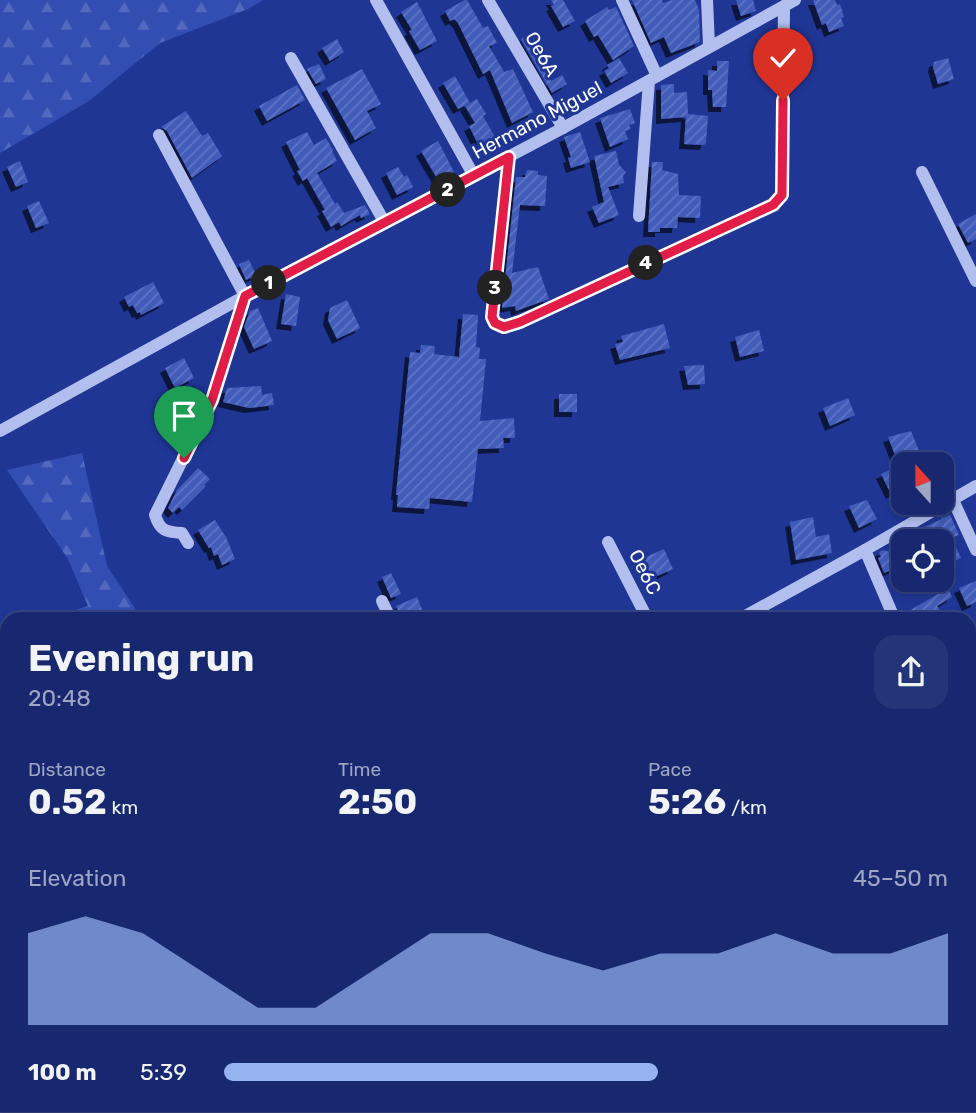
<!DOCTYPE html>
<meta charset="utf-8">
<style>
:root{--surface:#172870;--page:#243478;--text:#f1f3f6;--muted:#9ea6c3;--line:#364483;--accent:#95b2f1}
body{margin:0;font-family:Rubik,sans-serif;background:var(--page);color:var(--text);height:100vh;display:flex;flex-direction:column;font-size:26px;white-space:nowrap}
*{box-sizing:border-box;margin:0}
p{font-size:23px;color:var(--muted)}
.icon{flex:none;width:38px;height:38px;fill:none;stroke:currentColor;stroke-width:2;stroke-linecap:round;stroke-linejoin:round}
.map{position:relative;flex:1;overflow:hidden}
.drawer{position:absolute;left:0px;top:612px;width:976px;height:500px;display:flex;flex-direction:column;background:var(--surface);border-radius:21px 21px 0 0;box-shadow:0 4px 10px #0003,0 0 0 2px var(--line)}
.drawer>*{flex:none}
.needle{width:46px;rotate:339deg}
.buttons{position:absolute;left:891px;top:452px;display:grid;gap:14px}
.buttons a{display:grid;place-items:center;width:63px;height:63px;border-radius:14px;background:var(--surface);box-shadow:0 4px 10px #0003,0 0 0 2px var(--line);font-size:35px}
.pin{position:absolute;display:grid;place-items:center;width:60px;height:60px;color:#fff;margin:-72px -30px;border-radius:50% 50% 50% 0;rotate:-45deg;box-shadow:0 0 7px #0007}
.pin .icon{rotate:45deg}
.km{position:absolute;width:35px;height:35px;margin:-18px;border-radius:50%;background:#222;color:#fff;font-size:19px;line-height:35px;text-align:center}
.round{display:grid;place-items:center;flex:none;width:74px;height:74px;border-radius:21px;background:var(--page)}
.overview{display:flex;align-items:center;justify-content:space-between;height:119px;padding:0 28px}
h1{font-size:38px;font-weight:700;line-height:52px}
.figures{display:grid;grid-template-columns:repeat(3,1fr);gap:10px;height:119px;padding:7px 28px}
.figures div{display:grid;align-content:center}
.figures b{font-size:35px;font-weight:700}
.figures small{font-size:19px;font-weight:400}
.figures p{font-size:19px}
.chart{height:196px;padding:14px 28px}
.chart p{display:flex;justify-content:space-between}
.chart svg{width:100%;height:126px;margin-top:7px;fill:var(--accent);opacity:.7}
ul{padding:0 28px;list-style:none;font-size:23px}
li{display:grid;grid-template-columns:112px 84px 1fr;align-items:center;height:52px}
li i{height:18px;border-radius:9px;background:var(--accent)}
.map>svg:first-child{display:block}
</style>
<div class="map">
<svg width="976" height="1113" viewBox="0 0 976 1113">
<defs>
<pattern id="forest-firs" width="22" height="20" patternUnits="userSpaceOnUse" patternTransform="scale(1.75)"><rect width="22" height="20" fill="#334eb2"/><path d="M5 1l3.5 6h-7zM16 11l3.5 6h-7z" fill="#5269be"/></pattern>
<pattern id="building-hatch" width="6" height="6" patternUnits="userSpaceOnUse" patternTransform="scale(1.75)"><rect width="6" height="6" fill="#435cba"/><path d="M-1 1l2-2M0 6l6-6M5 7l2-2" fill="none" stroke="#5f74c4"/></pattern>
<filter id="shadow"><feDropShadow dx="-5" dy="5" stdDeviation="0" flood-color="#0009"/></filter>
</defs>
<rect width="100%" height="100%" fill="#1f3695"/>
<g fill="url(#forest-firs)">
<polygon points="0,0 263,0 248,9 160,43 89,101 0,153"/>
<polygon points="82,453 107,566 142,619 44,619 88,606 68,559 7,470"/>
<polygon points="7,630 7,1106 334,1106 337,1113 0,1113 0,632"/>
<polygon points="976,787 976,842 970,844 970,790"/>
<polygon points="661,1106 767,1106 753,1113 650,1113"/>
</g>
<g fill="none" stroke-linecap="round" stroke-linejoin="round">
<g stroke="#a5b7f0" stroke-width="4.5">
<polyline points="970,807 976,807"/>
<polyline points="670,1113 712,1106"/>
</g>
</g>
<g fill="url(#building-hatch)" filter="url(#shadow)">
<polygon points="465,0 467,0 483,28 488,26 497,43 489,46 504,72 513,69 533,112 512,123 490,70 483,74 458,23 454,19 450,21 445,11"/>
<polygon points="551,0 563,0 575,21 563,27 551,6 554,5"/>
<polygon points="632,0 662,0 663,3 672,0 695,0 699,10 700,42 671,53 664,37 651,43"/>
<polygon points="736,0 753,0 756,11 741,16"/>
<polygon points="813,0 835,0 837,5 840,4 844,17 841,18 844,26 829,32 826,23 822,25"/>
<polygon points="417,2 437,41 420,50 409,31 412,30 401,12"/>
<polygon points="607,7 609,10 616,7 634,46 613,60 598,35 594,37 585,21"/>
<polygon points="526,36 551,81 562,75 567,84 552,93 521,39"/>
<polygon points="337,39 344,52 330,61 322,48"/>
<polygon points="619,58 628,73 611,83 604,71 609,68 607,65"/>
<polygon points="948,58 954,79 938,84 933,67 934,62"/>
<polygon points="717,61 729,61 726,107 713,107 712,90 708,90 708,70 717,71"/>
<polygon points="319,64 326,79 316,84 307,69"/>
<polygon points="362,69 381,104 367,111 376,128 355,140 326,88"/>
<polygon points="455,76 470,103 458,109 443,83"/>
<polygon points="674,84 674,93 687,92 688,114 708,116 706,143 704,145 684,144 686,117 661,119 661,85"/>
<polygon points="297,85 305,100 267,121 259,106"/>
<polygon points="477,99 486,114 483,116 496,139 480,148 469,126 475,123 465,106"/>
<polygon points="630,109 635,123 629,125 631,129 625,131 628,139 610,147 600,118"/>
<polygon points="186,111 202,136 208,133 222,156 192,178 167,131 161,127"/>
<polygon points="307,132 314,145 326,138 333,150 332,151 337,161 317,173 335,204 337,202 344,213 365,205 370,214 361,218 360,215 341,226 339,222 331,227 322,211 325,210 307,178 303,181 297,171 300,170 286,142"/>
<polygon points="580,132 590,162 571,168 568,158 571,157 564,137"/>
<polygon points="438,141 454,172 438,180 421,151"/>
<polygon points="616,151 619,165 626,172 623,176 624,183 608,187 619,215 599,223 592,207 604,202 594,156"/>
<polygon points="20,161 28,182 16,187 7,167"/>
<polygon points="652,162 663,162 662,170 678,174 679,195 701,196 700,218 678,217 677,228 660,228 660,232 648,232"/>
<polygon points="398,167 404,177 407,175 413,187 397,195 386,173"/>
<polygon points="527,170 538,171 538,175 547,176 545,206 520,205 512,273 538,267 549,299 516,311 515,306 502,308 516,177 525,177"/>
<polygon points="39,201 49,223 36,228 27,206"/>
<polygon points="976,214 976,239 968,243 958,224"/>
<polygon points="249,260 256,275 246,280 239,264"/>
<polygon points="153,282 164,303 141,315 140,312 137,313 133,305 129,307 124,297"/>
<polygon points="286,294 300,297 296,326 281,324"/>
<polygon points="347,300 360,328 337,339 328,320 330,308"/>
<polygon points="258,308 272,341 254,349 244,327 250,311"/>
<polygon points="463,314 478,315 476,347 480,348 479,359 486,359 480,421 514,418 515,438 503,438 504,448 478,449 472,502 430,498 429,509 397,507 398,495 396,495 410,352 420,353 421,345 435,346 434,354 459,357"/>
<polygon points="664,324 670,348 620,360 615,344 623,342 621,336"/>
<polygon points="759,330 764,351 740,357 735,337"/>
<polygon points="184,358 194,378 175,388 165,368"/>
<polygon points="704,365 705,384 688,385 684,366"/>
<polygon points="261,386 262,395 272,393 274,405 249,408 223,402 227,388"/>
<rect x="559" y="394" width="18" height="18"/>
<polygon points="848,398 855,415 830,426 823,408"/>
<polygon points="911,431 919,451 897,460 888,437"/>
<polygon points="899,465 903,473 903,488 891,494 881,474"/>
<polygon points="198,468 210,479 204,485 206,486 182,510 179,507 173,513 168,508 177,490"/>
<polygon points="867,500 877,519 859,528 849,506"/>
<polygon points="950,515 959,535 952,538 961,558 942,567 942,541 918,541 914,532 942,519 942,516 943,518"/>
<polygon points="813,517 816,537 829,534 832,553 796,560 790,522"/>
<polygon points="215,520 226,537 235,559 222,565 218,554 214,556 211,547 209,548 198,530"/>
<polygon points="664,549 673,569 648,580 639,560"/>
<polygon points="883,550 894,553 897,552 903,565 884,573 878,558 881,557 879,552"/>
<polygon points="391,573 401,594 391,598 382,577"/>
<polygon points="976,581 976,602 967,606 959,588"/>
<polygon points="948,588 952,597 937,606 942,614 933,620 904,620 902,615"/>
<polygon points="417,597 425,617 418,620 402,620 396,606"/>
</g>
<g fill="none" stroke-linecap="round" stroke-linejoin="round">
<g stroke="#b2bfee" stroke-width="12">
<polyline points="376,0 474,176"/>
<polyline points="488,0 563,128"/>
<polyline points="622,0 657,76"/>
<polyline points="707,0 709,46"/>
<polyline points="291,58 385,223"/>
<path d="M159,135L245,296L212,400L155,515C160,531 166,532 182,533L188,543"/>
<polyline points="509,157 492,317 495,323 504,327 520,322 773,205 782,195 784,6"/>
<polyline points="922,172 976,281"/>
<polyline points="639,216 649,81"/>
<polyline points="0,431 245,296 563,128 795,0"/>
<polyline points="953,500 976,550"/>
<polyline points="608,542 648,620"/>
<polyline points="865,550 895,620"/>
<polyline points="382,601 391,620"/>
<polyline points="738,620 865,550 976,486"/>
<polyline points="0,883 7,879"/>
<polyline points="970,981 976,984"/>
<polyline points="970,1101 976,1098"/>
<polyline points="872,1106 876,1113"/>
<polyline points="64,1113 65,1106"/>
<polyline points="174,1113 175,1106"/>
<polyline points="269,1113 270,1106"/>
<polyline points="369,1113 370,1106"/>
<polyline points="791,1113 803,1106"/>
<polyline points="947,1113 961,1106"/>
</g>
</g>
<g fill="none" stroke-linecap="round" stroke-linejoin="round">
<defs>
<polyline id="route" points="184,458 212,400 245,296 509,157 492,317 495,323 504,327 520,322 773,205 782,195 783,100"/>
</defs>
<use href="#route" stroke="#fff" stroke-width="14"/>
<use href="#route" stroke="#e11d48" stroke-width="9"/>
</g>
<g text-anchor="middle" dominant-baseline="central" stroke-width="6" stroke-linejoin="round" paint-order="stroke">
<g font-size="19" fill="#fff" stroke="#1f3695">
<text transform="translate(542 54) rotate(60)">Oe6A</text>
<text transform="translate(537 120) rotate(-28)">Hermano Miguel</text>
<text transform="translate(645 572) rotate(63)">Oe6C</text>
</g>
</g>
</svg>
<div class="buttons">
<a><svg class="needle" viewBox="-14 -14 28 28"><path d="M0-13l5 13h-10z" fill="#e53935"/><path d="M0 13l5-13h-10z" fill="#9ea6c3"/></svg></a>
<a><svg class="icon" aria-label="locate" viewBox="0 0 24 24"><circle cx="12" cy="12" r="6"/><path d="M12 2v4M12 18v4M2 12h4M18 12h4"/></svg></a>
</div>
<div class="pin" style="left:184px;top:458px;background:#1e9e55"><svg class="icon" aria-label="arrive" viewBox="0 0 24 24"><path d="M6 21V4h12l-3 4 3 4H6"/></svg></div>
<div class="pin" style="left:783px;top:100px;background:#d93025"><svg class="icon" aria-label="check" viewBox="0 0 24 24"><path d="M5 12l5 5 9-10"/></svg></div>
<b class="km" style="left:269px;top:283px">1</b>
<b class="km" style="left:448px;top:190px">2</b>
<b class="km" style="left:495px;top:288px">3</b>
<b class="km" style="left:646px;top:263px">4</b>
<section class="drawer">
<div class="overview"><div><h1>Evening run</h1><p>20:48</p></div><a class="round"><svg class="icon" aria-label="share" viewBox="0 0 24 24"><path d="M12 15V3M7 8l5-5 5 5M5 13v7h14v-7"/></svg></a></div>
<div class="figures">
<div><p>Distance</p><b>0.52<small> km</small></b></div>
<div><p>Time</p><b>2:50</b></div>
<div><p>Pace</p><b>5:26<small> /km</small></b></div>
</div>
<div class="chart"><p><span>Elevation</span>45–50 m</p>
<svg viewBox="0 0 160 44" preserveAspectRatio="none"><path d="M0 44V12L10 6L20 12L30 25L40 38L50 38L60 25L70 12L80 12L90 19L100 25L110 19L120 19L130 12L140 19L150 19L160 12V44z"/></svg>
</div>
<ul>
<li><b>100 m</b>5:39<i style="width:60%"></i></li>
</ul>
</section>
</div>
